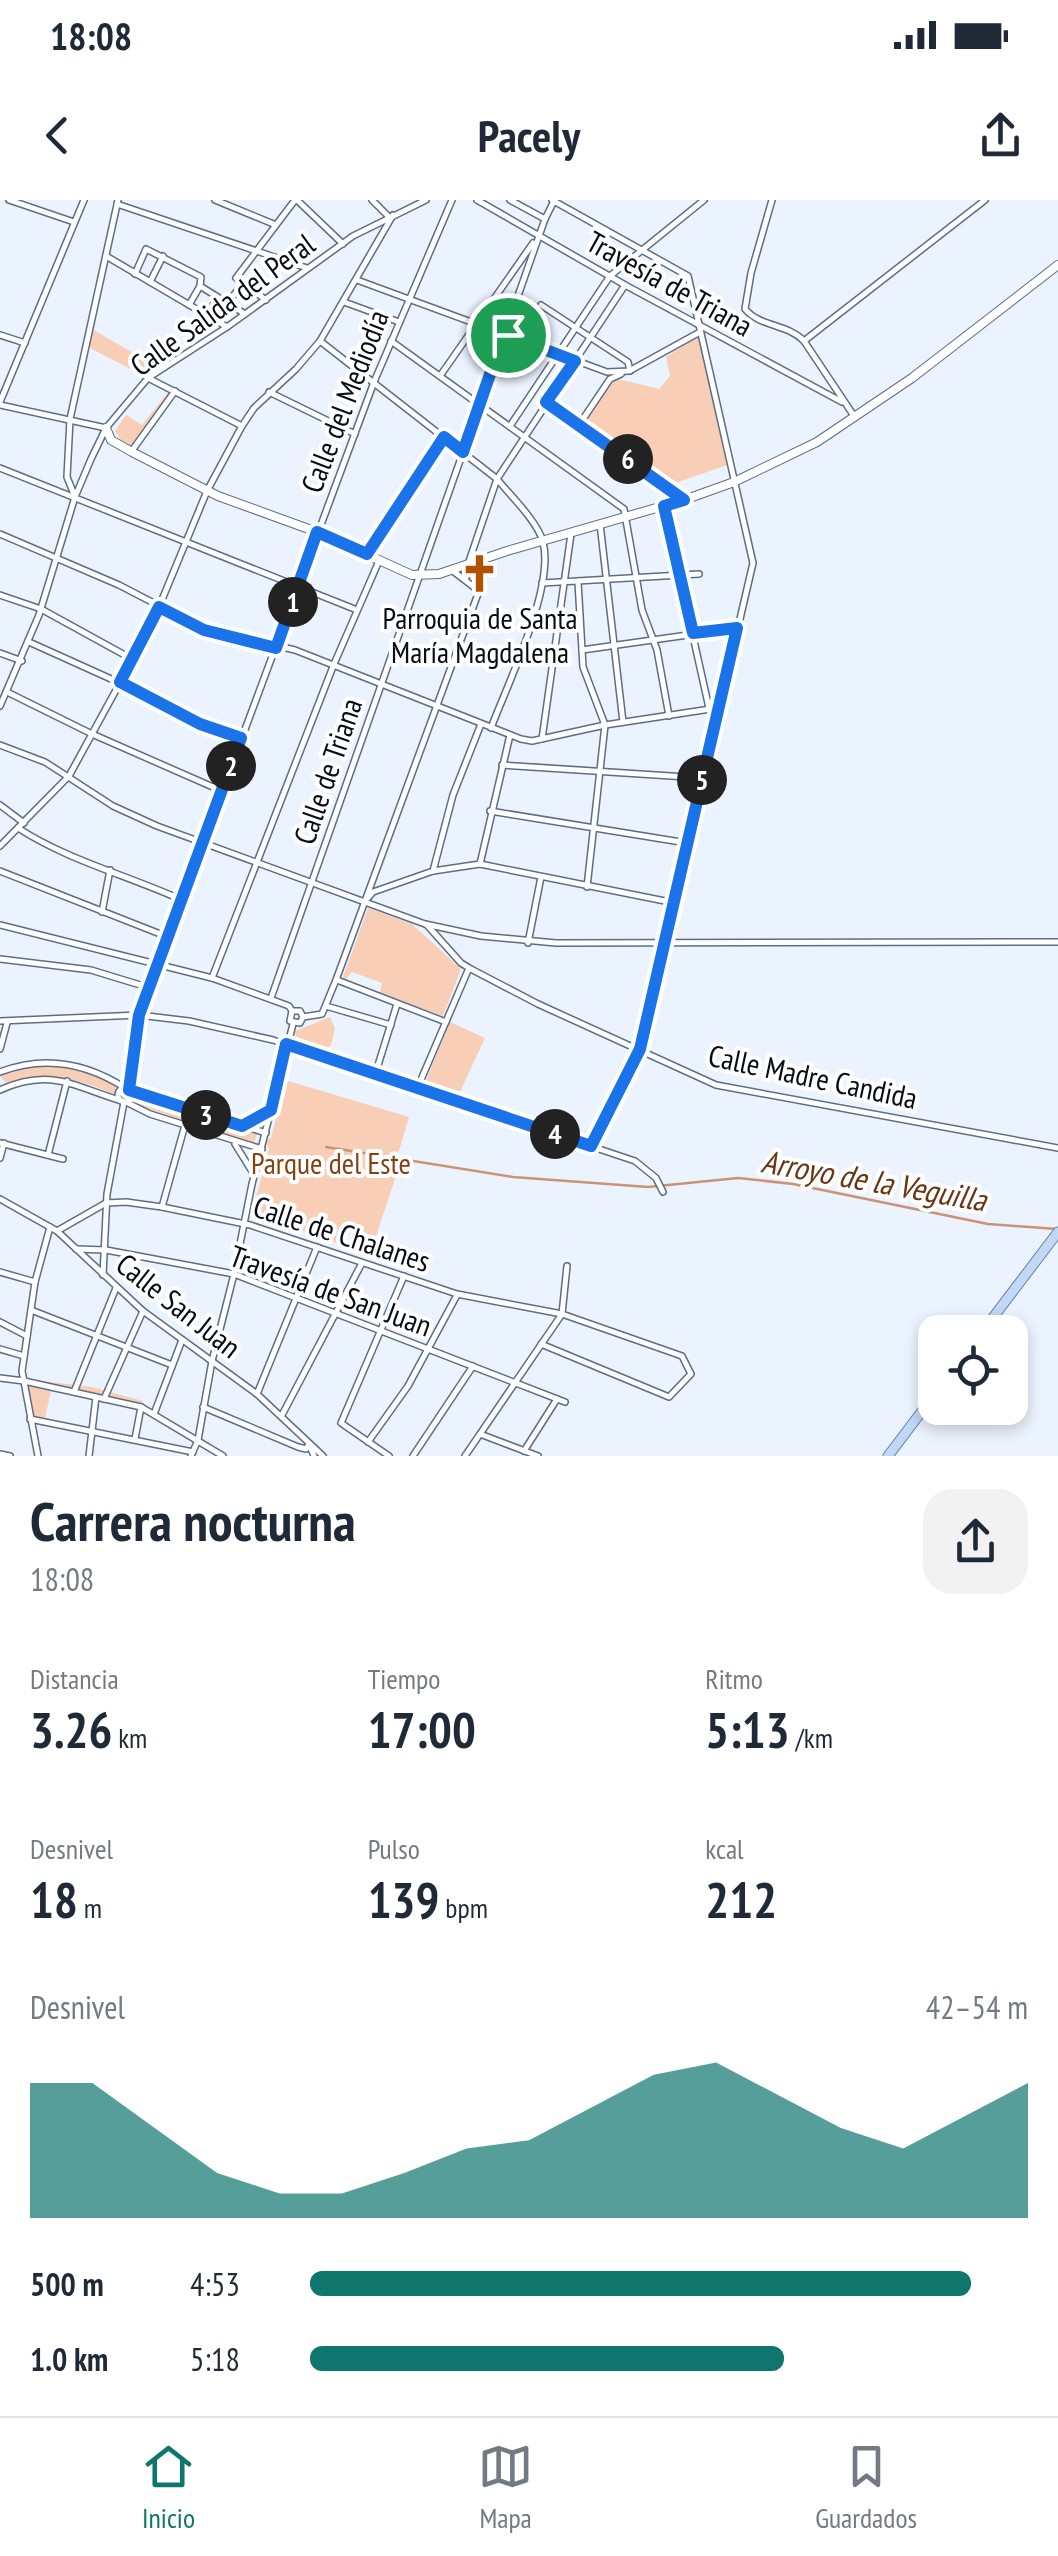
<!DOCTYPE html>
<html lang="es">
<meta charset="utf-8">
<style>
:root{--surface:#fff;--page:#f2f2f3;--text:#1f2937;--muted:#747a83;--line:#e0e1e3;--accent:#0f766e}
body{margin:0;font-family:"PT Sans Narrow",sans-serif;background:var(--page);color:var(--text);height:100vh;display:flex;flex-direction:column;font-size:38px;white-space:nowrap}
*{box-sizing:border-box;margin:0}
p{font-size:32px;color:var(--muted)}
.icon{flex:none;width:55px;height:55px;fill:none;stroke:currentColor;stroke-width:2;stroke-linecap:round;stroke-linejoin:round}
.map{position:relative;height:1256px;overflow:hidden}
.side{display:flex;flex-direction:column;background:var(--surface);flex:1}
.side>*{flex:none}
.tools{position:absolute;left:918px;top:1115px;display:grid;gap:20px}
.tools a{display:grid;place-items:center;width:110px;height:110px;border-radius:20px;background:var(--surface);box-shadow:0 5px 15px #0003;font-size:50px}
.pin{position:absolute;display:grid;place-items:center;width:85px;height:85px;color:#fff;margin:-42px;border:5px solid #fff;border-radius:50%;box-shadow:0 2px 10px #0007}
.km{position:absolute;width:50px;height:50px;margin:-25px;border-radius:50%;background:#222;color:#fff;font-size:28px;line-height:50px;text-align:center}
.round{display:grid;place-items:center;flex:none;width:105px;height:105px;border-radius:30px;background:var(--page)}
.summary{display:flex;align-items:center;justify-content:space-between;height:170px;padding:0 30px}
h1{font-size:55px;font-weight:700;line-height:75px}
.stats{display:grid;grid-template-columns:repeat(3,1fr);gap:15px;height:170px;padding:10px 30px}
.stats div{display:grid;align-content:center}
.stats b{font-size:50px;font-weight:700}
.stats small{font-size:28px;font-weight:400}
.stats p{font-size:28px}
.chart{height:280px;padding:20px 30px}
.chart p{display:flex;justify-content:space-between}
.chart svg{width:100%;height:180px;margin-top:10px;fill:var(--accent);opacity:.7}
ul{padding:0 30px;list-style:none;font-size:32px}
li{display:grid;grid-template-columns:160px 120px 1fr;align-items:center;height:75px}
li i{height:25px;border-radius:12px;background:var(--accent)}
.status{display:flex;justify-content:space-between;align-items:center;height:70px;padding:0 50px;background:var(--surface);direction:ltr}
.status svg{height:28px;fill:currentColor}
header{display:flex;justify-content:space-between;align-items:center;height:130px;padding:0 30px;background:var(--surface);font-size:45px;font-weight:700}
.tabs{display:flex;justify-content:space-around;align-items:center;height:140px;border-top:2px solid var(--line);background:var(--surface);font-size:28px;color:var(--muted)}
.tabs a{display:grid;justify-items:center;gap:5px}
.tabs .on{color:var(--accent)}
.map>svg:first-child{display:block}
</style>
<div class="status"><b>18:08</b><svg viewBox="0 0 49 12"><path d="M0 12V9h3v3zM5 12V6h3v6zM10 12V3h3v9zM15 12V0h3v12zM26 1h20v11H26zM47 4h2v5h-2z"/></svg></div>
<header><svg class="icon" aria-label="back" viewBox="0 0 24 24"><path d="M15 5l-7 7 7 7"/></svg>Pacely<svg class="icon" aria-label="share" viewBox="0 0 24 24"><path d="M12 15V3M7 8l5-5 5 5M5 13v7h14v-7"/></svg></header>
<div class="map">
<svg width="1058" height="1256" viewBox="0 0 1058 1256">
<rect width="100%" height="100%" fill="#ebf3ff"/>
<g fill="#f9ceb7">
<polygon points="92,129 159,168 143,181 138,173 90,148"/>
<polygon points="699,136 727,265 670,285 583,223 614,178 659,189 670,176 666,157"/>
<polygon points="169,191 176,195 133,248 121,241 115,231 126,215 142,225"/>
<polygon points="368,708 412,724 461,769 443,816 380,793 382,783 352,772 346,779 343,777"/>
<polygon points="330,817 335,828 331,845 325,849 328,856 296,843 295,831"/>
<polygon points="450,822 485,838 458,896 424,885"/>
<path d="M60,866L90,873L117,885L113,894C78,878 44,870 7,884L0,876L31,867Z"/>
<polygon points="285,880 409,917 395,964 399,967 376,1036 346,1029 342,1045 252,1013 269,948 264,941 271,938"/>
<polygon points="138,895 257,934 254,943 134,904"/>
<polygon points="26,1179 92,1187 143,1201 139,1208 51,1191 45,1218 33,1216"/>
</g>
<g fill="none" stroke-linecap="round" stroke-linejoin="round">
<polyline stroke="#cb9374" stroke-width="2.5" points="326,947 513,977 648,987 738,978 793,984 988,1024 1057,1029"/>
<defs>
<g id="street">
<polyline points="9,0 74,22"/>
<polyline points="215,0 276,25"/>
<polyline points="297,0 343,44"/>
<polyline points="372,0 389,17"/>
<polyline points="477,0 625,85 842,202"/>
<polyline points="510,0 545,19"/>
<polyline points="552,0 688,76 753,363 640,849 591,946"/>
<path d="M772,0L751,73L745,109C760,127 788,124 804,141"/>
<polyline points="117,4 307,68"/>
<polyline points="106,56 227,127"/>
<polyline points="135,74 146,49 201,77 200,86"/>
<polyline points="357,80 607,172 630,171 628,162 541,105"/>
<polyline points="150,82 163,56"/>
<polyline points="266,100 236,78 295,0"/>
<polyline points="344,102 399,122"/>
<polyline points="227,104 243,83"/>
<polyline points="189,105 200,86 245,114"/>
<polyline points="207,116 217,98"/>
<polyline points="0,135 25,143"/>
<path d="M320,141L497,279C510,295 538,322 543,342C555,387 508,483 491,528"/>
<polyline points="391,141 624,309 642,410 657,450 669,516"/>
<polyline points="631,170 700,132"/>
<polyline points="440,176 533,43"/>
<polyline points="148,178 242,226"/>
<polyline points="269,192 355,234"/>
<polyline points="0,202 84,0"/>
<polyline points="546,203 684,300"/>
<polyline points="0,205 106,228"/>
<polyline points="854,216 804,141 985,0"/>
<polyline points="579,225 610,179 621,174"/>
<polyline points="510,226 610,76 704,0"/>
<polyline points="131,252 175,191"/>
<polyline points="0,268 357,410"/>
<polyline points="75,297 67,277 70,219 118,0"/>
<polyline points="664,306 709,508"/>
<polyline points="600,324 623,522"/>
<polyline points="0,334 119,385 204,429 295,450 521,539 532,541 605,525 717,508"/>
<polyline points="367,354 444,237"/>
<polyline points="466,378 465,373 497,279 625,85"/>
<polyline points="578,382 583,467 605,525 587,687"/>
<polyline points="542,383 699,374"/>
<polyline points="0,395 41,409 132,459"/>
<polyline points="29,442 120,483 200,524 241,538"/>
<polyline points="582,450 737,428"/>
<polyline points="0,453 22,461"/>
<polyline points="7,492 92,534 222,591"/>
<polyline points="0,506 39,415 75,297 91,259 106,228 148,178 227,127 353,36 426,0"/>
<polyline points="542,539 571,334"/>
<polyline points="0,545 45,562 113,606 157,626 425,724 481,736 556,743 1058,742"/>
<polyline points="502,565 702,578"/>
<polyline points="0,605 24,623"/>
<polyline points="490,611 687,643"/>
<path d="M18,628C69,661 127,675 182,700"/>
<polyline points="0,646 69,576 133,459 159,407 207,291 242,226 254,208 296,169 320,141 393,15"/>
<polyline points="480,664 510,535"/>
<polyline points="0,671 168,737"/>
<polyline points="433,671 453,595 481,524"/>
<polyline points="368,698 373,692 433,671 480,664 675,703"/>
<polyline points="102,712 110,670"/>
<polyline points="0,725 212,778 289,806 292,811 300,811 303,817 300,823 290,821 292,811"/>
<polyline points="427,725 461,763 469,768 538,804 716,885 1058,948"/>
<polyline points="528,743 541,677"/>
<polyline points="0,759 91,770 150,788"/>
<polyline points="212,778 334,464 379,361"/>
<polyline points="337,780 446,822"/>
<polyline points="271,798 545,19 554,1"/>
<polyline points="326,806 391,825"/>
<polyline points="303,817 322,814 336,780 479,391 453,371"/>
<polyline points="0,821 139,815 189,821 273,840 635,961 656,978 663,992"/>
<polyline points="0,849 7,823"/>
<path d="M0,872C44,855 87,863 127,889"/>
<polyline points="375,875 397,804"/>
<circle cx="125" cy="895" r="7"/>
<polyline points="128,889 139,815 374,182 452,0"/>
<polyline points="417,889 469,768"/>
<path d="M0,890C51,867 75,887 122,901"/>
<polyline points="129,890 266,933"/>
<polyline points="126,902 150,914 262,949"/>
<polyline points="243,926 271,910"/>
<polyline points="0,943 63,959"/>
<polyline points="235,944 253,973"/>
<polyline points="48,955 67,881"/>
<polyline points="0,958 4,943"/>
<polyline points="0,999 57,1031 143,1111 257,1194 323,1256"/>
<polyline points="162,1007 185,925"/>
<polyline points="57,1031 106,1003 126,1002 162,1007 250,1025 457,1094 562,1114 465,1256"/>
<polyline points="76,1049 106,1050 234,1074 565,1202"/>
<polyline points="0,1072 35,1082"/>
<polyline points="103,1075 107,994 124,902"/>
<polyline points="31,1110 172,1165"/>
<polyline points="0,1122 27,1136"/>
<polyline points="541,1144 669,1197 691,1174 682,1156 562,1114 567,1066"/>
<polyline points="0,1149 24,1156"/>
<polyline points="0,1178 24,1181 141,1207 223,1256"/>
<polyline points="74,1192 116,1088"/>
<polyline points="257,1194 317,1047"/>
<polyline points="104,1199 143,1111"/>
<polyline points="203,1207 298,1247 306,1249 309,1244 314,1256"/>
<polyline points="154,1214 182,1140"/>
<polyline points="282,1215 362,1063"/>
<polyline points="30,1219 193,1252"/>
<polyline points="480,1234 538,1256"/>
<polyline points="135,1239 141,1207"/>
<polyline points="368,1242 408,1186 457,1095"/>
<polyline points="524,1251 557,1199"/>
<polyline points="0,1254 10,1256"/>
<polyline points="38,1256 22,1171 35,1082 50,1027"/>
<polyline points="89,1256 96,1197"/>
<polyline points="191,1256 198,1240 212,1161 234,1074 252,984 293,824"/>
<polyline points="389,1256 341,1223 404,1076"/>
<polyline points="413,1256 473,1166"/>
</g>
<polyline id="secondary" points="106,228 111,240 132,252 218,296 317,332 412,375 439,374 507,351 684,300 734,282 817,242 912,178 1058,65"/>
<g id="primary">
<polyline points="982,1132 1058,1032"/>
<polyline points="888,1256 935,1194"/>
</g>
</defs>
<use href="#street" stroke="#5b6e86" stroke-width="8"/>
<use href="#secondary" stroke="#5b6e86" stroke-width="10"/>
<use href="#primary" stroke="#6480a4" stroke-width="11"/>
<use href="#street" stroke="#fff" stroke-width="5"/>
<use href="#secondary" stroke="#fff" stroke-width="8"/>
<use href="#primary" stroke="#c1d8f7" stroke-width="9"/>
</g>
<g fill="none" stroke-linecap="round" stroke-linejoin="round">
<defs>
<polygon id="route" points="504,134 575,161 546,202 684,300 664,306 693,433 737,428 640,849 591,946 286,844 271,910 242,926 129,890 139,815 241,538 200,524 120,482 159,407 204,430 276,448 317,332 367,354 444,237 463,252"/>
</defs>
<use href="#route" stroke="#fff" stroke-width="20"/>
<use href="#route" stroke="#1a73e8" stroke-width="12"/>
</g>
<defs>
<symbol id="church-bare" viewBox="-9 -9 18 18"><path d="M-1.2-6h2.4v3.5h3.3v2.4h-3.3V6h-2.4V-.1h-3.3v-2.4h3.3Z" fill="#b05104" stroke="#fff" stroke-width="2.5" paint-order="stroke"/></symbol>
</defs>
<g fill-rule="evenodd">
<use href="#church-bare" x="452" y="346" width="55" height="55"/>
</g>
<g text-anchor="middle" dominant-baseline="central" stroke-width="8" stroke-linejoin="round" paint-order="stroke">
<g font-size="30" fill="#060c15" stroke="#fff">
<text transform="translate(670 83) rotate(29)">Travesía de Triana</text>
<text transform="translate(222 104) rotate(-36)">Calle Salida del Peral</text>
<text transform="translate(344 201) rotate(-69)">Calle del Mediodía</text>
<text transform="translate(327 571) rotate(-71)">Calle de Triana</text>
<text transform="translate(813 876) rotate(12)">Calle Madre Candida</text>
<text transform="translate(342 1033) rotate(18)">Calle de Chalanes</text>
<text transform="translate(331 1090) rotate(20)">Travesía de San Juan</text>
<text transform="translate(179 1105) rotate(38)">Calle San Juan</text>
</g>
<g font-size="30" fill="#060c15" stroke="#fff">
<text x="480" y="417">Parroquia de Santa<tspan x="480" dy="34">María Magdalena</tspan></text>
</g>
<g font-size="30" fill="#85400f" stroke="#fff">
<text x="331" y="962">Parque del Este</text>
</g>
<g font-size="32" font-style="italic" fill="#6a3513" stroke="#fff">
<text transform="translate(874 980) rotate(10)">Arroyo de la Veguilla</text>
</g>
</g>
</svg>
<div class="tools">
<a><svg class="icon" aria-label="locate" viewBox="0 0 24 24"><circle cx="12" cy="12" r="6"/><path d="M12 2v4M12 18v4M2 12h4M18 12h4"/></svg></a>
</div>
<div class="pin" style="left:508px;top:135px;background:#1e9e55"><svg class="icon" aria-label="arrive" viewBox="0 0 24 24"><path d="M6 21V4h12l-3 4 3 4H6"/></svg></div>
<b class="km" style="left:293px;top:402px">1</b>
<b class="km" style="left:231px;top:566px">2</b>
<b class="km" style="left:206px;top:915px">3</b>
<b class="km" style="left:555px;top:934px">4</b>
<b class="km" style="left:702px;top:580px">5</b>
<b class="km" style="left:628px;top:259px">6</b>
</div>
<section class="side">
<div class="summary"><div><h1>Carrera nocturna</h1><p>18:08</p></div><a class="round"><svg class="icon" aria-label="share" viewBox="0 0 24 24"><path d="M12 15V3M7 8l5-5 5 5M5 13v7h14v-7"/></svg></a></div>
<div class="stats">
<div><p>Distancia</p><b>3.26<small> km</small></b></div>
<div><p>Tiempo</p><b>17:00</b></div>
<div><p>Ritmo</p><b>5:13<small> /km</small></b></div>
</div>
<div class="stats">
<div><p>Desnivel</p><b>18<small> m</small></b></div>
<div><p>Pulso</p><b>139<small> bpm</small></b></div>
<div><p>kcal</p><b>212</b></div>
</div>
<div class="chart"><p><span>Desnivel</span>42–54 m</p>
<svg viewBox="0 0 160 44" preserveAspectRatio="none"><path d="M0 44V11L10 11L20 22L30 33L40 38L50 38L60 33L70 27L80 25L90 17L100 9L110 6L120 14L130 22L140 27L150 19L160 11V44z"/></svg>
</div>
<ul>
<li><b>500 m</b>4:53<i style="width:92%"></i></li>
<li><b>1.0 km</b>5:18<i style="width:66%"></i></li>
</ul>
</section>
<nav class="tabs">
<a class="on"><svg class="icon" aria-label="home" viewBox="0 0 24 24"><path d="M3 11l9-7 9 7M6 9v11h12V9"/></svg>Inicio</a>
<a><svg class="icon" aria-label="map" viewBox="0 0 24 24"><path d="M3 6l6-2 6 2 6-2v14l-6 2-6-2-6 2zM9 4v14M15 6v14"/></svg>Mapa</a>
<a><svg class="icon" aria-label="saved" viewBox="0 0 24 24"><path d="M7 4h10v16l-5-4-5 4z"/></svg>Guardados</a>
</nav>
